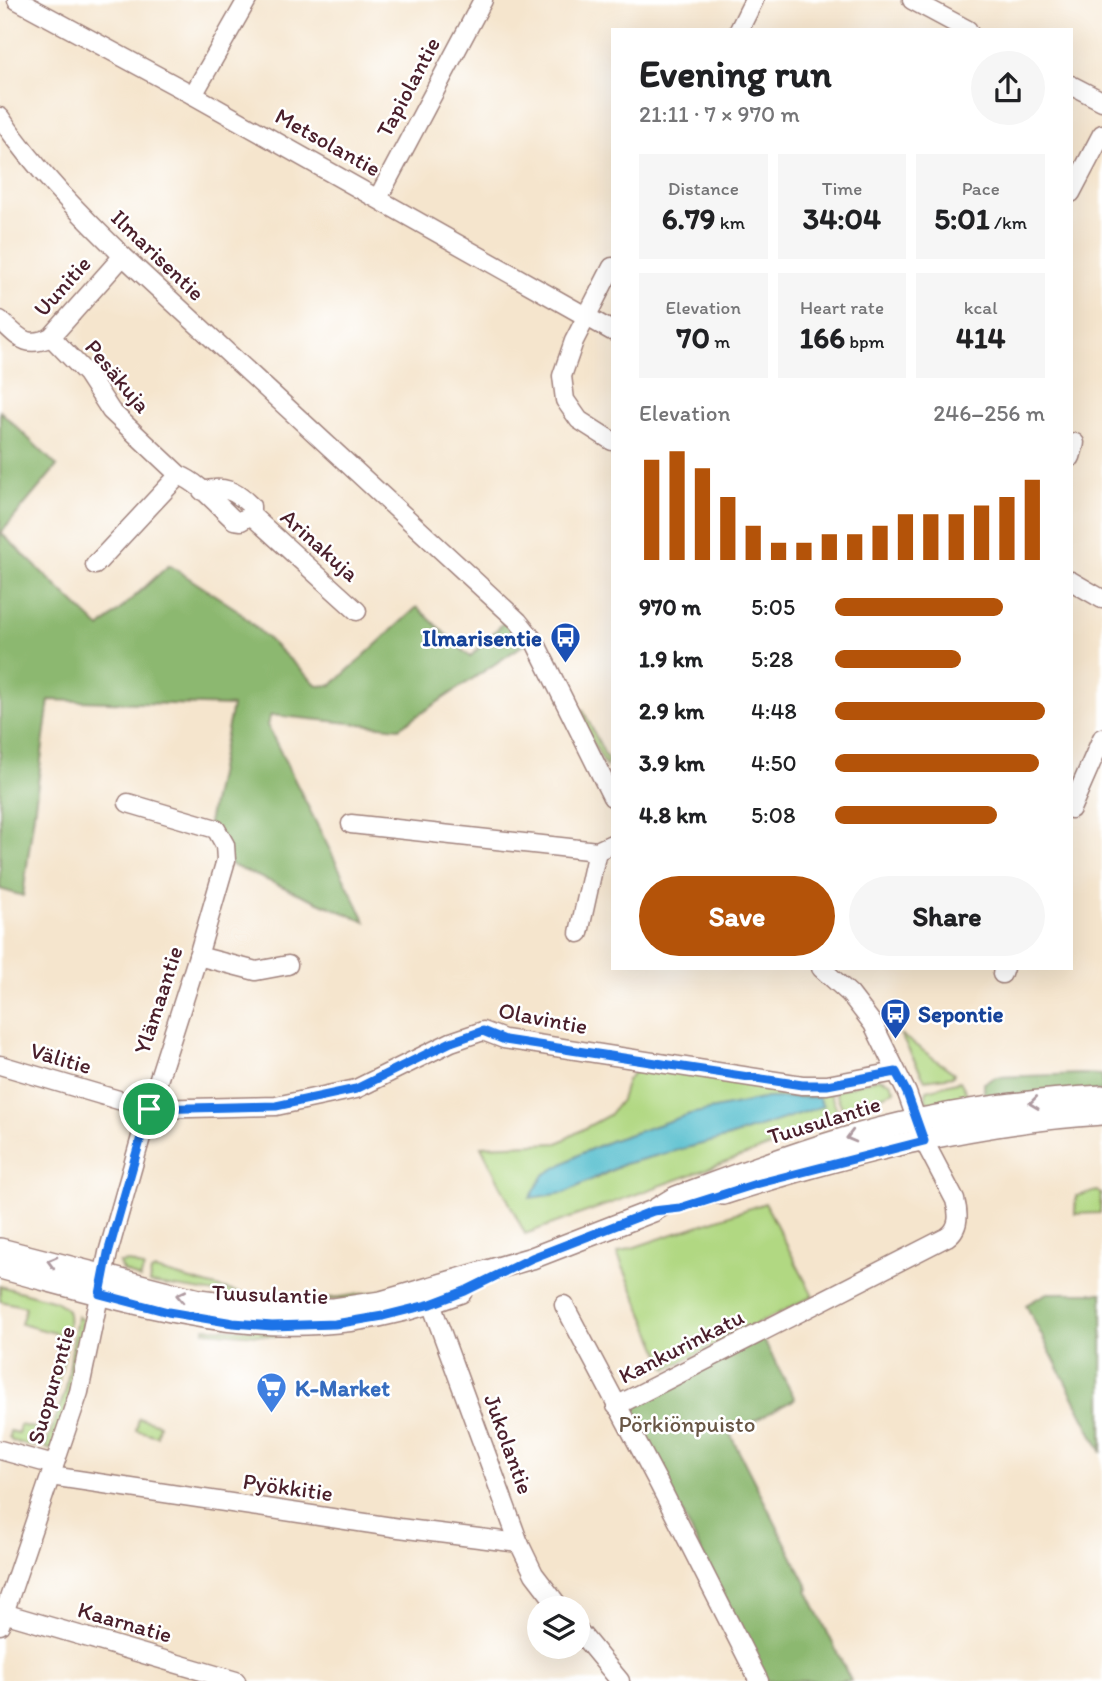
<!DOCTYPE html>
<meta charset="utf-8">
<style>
:root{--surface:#fff;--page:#f6f6f6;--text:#202124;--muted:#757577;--accent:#b45309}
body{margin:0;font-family:Itim,sans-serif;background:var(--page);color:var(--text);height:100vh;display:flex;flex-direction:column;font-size:26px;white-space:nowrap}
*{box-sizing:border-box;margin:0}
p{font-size:23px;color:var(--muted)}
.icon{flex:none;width:38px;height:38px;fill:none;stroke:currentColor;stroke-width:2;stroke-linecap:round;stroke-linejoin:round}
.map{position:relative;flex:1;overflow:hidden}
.panel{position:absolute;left:611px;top:28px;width:462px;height:942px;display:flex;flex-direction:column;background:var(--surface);border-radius:0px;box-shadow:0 7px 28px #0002}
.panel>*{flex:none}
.buttons{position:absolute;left:527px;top:1596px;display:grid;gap:14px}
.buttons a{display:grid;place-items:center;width:63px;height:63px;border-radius:50%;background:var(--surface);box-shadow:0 7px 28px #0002;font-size:35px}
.pin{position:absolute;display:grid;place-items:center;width:60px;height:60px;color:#fff;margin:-30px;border:4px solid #fff;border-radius:50%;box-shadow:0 2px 7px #0007}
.round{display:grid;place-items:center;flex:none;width:74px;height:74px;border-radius:37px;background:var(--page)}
.summary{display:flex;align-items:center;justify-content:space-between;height:119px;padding:0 28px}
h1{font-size:38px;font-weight:700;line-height:52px}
.metrics{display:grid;grid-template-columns:repeat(3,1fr);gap:10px;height:119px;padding:7px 28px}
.metrics div{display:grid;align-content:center;border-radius:0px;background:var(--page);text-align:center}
.metrics b{font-size:30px;font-weight:700}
.metrics small{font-size:19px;font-weight:400}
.metrics p{font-size:19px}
.chart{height:196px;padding:14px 28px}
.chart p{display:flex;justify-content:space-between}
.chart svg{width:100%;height:126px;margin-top:7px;stroke:var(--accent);stroke-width:6}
.primary-button{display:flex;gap:14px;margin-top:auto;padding:14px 28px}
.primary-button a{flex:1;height:80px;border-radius:42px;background:var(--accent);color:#fff;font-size:28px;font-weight:700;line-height:80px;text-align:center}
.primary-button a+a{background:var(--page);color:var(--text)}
ul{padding:0 28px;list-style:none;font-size:23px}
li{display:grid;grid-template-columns:112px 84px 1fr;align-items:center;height:52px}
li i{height:18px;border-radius:9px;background:var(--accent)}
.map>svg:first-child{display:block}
</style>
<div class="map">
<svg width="1102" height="1681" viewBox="0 0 1102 1681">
<rect width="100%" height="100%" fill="#fff"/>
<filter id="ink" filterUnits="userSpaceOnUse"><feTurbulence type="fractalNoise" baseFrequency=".0143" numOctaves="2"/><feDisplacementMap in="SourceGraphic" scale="14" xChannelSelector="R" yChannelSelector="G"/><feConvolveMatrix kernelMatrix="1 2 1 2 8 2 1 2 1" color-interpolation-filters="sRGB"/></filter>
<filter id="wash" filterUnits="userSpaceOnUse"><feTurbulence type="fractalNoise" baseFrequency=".00686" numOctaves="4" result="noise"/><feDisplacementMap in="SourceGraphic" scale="28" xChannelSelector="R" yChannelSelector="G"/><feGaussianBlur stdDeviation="1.57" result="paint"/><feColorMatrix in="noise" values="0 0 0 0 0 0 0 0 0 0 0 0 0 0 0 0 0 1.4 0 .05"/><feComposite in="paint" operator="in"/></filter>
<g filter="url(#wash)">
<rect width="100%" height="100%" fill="#f5e5cd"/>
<g fill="#b1d882" stroke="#7e7c56" stroke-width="2" fill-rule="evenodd">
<polygon points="579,709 583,710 608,761 606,767 582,721"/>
<polygon points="900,1034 954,1073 953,1076 925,1080"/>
<path d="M639,1066L827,1085L840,1117L785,1141L525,1234L481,1146L558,1143L609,1115L621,1100L627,1080ZM822,1106L729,1137L624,1164L597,1178L610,1141L690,1114Z"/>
<polygon points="879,1078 890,1082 895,1091 843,1110 835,1091"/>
<polygon points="960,1081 969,1097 968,1108 935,1109 925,1099 927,1090"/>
<polygon points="1097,1191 1101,1194 1100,1213 1075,1214 1076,1196"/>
<polygon points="765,1203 813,1296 667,1369 617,1253"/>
<polygon points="130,1262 144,1268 140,1279 122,1270 119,1263"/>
<path d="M155,1270C198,1281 242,1297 286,1299C330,1301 372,1293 414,1283L374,1297L284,1303L149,1283L151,1272Z"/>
<path d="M0,1286L55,1301C60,1304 65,1306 67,1311C75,1328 48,1434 35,1447L12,1441L9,1437L10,1431L18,1433L20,1425L38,1429L62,1335L21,1324L26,1307L0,1301Z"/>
<polygon points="77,1316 82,1320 81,1362 53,1450 45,1448 66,1389"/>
<polygon points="205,1328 316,1331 319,1334 274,1336 204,1331"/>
<polygon points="139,1418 159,1424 157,1436 136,1430"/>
</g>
<g fill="#8cb870" stroke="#6b6c4e" stroke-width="2">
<polygon points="0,411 57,466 1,533 100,628 169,565 236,609 318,686 332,685 417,607 470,657 504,622 526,643 399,728 271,715 267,725 366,922 231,865 208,823 232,706 49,700 23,896 0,889"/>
<polygon points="1082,1074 1102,1075 1102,1091 988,1102 984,1095 984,1083 996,1077"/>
<polygon points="1047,1293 1102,1293 1102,1453 1026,1305"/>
<polygon points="762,1337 795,1399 730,1434 809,1589 807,1590 851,1681 765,1681 629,1405"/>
</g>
<polygon fill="#52bdcd" stroke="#4e6e7c" stroke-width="2" points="818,1097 823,1106 729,1137 624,1164 564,1193 530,1198 544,1175 582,1153 610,1141 690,1114 767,1098"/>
</g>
<g filter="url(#ink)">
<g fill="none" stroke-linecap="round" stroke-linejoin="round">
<defs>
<g id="minor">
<polyline points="17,0 193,95 612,331"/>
<polyline points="912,0 968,30"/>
<polyline points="739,30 754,0"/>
<polyline points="1071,85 1102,101"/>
<polyline points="193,95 247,0"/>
<path d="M0,117C35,169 78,212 123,256L518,621L535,642L612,797"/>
<polyline points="1071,193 1102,134"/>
<polyline points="378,198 483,0"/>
<polyline points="612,267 574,341 562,376 565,400 579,420 612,441"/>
<path d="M0,320C19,337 25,349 51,337L123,256"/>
<path d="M51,337L87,374L111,411L179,475C200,483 217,505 234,520L241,521L251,515V506C236,491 224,485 202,491"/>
<polyline points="1071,457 1075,443"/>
<polyline points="251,515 357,611"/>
<polyline points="95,565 179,475"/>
<polyline points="1071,581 1102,599"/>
<polyline points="1071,809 1102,738"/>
<polyline points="351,824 597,851 612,844"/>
<polyline points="579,933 597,851"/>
<polyline points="198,956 256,971 288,965"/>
<polyline points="1002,974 1004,968"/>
<polyline points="0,1065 149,1109 276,1106 356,1089 451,1042 483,1031 504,1039 802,1085 827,1085 896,1072"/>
<polyline points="426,1290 519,1543 534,1574 560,1608"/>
<polyline points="564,1305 659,1484 759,1681"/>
<path d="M616,1406L947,1237C960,1228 959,1214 955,1200L924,1141L907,1093L873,1024L850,994L821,968"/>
<polyline points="0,1450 54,1465"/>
<polyline points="51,1476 399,1528 519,1543"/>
<polyline points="0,1612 236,1681"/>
<polyline points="0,1625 79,1392 108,1253 149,1109 198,956 226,860 225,845 216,829 128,803"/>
<polyline points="578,1630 620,1681"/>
</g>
<g id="major">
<path d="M723,1194C845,1155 974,1122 1102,1114"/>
<path d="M0,1249L199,1300L272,1309H334L381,1302L532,1258L653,1211L676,1197C728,1178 780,1158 833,1142C919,1115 1012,1101 1102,1096"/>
<path d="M0,1268C164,1311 293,1357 461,1292"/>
</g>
</defs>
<use href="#minor" stroke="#a0827c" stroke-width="21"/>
<use href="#major" stroke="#a0827c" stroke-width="24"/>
<use href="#minor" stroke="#fff" stroke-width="18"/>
<use href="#major" stroke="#fff" stroke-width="21"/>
</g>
<defs><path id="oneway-chevron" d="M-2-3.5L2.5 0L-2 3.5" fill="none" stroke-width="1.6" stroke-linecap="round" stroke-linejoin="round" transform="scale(1.75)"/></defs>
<g stroke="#ae9aa0">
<use href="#oneway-chevron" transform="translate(1034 1103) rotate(173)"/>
<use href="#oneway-chevron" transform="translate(851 1137) rotate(165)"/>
<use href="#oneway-chevron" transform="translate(52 1262) rotate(-165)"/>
<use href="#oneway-chevron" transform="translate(181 1296) rotate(-168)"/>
</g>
</g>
<g fill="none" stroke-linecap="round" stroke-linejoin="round" filter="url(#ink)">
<defs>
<polygon id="route" points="483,1031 505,1040 802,1085 827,1085 896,1072 907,1093 924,1141 756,1184 680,1208 653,1211 532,1258 465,1291 431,1304 383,1316 335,1324 272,1326 233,1323 168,1312 100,1294 108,1253 149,1109 276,1106 356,1089 451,1042"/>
</defs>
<use href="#route" stroke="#fff" stroke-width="14"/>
<use href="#route" stroke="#1a73e8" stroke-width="9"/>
</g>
<defs>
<symbol id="bus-pin" viewBox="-11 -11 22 30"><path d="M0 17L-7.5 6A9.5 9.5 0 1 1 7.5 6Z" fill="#1a4fb4" stroke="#fff"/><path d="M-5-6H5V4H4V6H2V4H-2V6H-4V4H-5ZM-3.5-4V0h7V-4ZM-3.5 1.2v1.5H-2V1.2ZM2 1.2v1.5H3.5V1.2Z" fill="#fff"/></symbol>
<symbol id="supermarket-pin" viewBox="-11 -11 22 30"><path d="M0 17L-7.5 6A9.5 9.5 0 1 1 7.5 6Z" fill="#3f7fe0" stroke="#fff"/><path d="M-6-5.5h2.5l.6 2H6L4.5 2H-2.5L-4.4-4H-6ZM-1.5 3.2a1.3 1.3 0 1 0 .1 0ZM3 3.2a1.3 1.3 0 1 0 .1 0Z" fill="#fff"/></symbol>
</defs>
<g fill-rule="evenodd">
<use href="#bus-pin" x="548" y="620" width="35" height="47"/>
<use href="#bus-pin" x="878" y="996" width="35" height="47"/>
<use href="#supermarket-pin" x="254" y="1370" width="35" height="47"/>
</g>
<g text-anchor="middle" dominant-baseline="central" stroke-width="5" stroke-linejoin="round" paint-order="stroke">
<g font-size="23" fill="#4a1f2b" stroke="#fff">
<text transform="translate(408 87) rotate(-62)">Tapiolantie</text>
<text transform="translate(328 142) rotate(29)">Metsolantie</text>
<text transform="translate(158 255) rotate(44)">Ilmarisentie</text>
<text transform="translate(62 286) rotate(-48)">Uunitie</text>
<text transform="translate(118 376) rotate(50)">Pesäkuja</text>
<text transform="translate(320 545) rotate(42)">Arinakuja</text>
<text transform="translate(158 1000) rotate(-72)">Ylämaantie</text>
<text transform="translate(543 1018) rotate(11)">Olavintie</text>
<text transform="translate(61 1058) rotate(16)">Välitie</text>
<text transform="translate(824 1120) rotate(-17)">Tuusulantie</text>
<text transform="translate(270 1294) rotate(2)">Tuusulantie</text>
<text transform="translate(681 1346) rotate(-27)">Kankurinkatu</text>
<text transform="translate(51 1385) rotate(-74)">Suopurontie</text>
<text transform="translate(509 1444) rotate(70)">Jukolantie</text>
<text transform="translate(288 1487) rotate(8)">Pyökkitie</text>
<text transform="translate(125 1622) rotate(16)">Kaarnatie</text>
</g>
<g font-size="23" font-weight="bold" fill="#164399" stroke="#fff" text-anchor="end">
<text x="542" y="638">Ilmarisentie</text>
<text x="918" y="1014" text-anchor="start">Sepontie</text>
</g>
<g font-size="23" font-weight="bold" fill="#366cbe" stroke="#fff" text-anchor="start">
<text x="295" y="1388">K-Market</text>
</g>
<g font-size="23" fill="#695645" stroke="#fff">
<text x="687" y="1424">Pörkiönpuisto</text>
</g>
</g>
</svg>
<div class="buttons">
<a><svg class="icon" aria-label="layers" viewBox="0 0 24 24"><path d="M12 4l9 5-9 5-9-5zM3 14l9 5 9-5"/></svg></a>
</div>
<div class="pin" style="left:149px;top:1109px;background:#1e9e55"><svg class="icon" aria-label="arrive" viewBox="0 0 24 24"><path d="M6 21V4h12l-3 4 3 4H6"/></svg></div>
<section class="panel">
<div class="summary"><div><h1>Evening run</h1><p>21:11 · 7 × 970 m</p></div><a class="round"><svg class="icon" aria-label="share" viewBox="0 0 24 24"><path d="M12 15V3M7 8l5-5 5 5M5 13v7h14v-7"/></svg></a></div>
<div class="metrics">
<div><p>Distance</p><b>6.79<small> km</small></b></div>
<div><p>Time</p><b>34:04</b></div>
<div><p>Pace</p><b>5:01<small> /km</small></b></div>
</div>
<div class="metrics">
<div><p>Elevation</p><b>70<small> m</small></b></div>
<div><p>Heart rate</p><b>166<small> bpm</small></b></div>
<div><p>kcal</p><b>414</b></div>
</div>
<div class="chart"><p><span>Elevation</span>246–256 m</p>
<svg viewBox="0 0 160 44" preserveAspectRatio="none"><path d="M5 44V9M15 44V6M25 44V12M35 44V22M45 44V32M55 44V38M65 44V38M75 44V35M85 44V35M95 44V32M105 44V28M115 44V28M125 44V28M135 44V25M145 44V22M155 44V16"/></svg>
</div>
<ul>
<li><b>970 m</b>5:05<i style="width:80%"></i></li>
<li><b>1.9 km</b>5:28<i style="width:60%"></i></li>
<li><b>2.9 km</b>4:48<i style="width:100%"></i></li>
<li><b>3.9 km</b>4:50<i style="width:97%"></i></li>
<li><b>4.8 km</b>5:08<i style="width:77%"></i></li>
</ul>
<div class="primary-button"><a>Save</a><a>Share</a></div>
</section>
</div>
